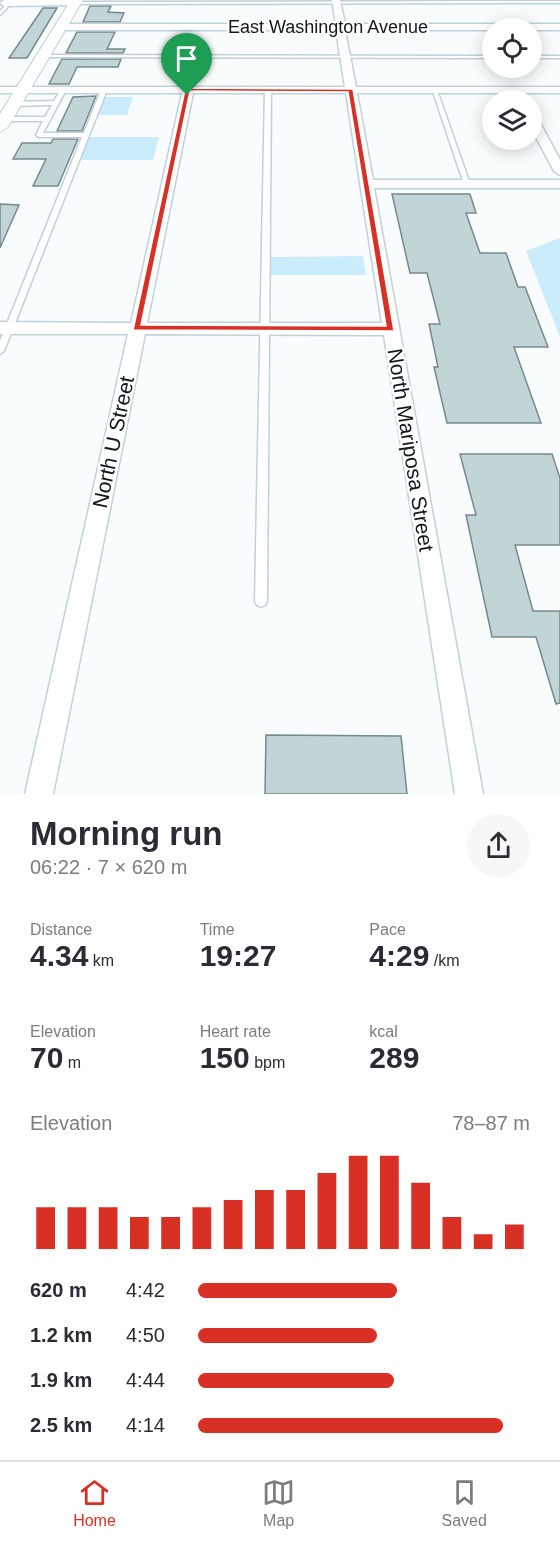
<!DOCTYPE html>
<meta charset="utf-8">
<style>
:root{--surface:#fff;--page:#f7f7f7;--text:#2b2b33;--muted:#7c7c81;--line:#e1e1e2;--accent:#d93025}
body{margin:0;font-family:Arial,sans-serif;background:var(--page);color:var(--text);height:100vh;display:flex;flex-direction:column;font-size:22px;white-space:nowrap}
*{box-sizing:border-box;margin:0}
p{font-size:20px;color:var(--muted)}
.icon{flex:none;width:33px;height:33px;fill:none;stroke:currentColor;stroke-width:2;stroke-linecap:round;stroke-linejoin:round}
.map{position:relative;height:794px;overflow:hidden}
.sheet{display:flex;flex-direction:column;background:var(--surface);flex:1}
.sheet>*{flex:none}
.buttons{position:absolute;left:482px;top:18px;display:grid;gap:12px}
.buttons a{display:grid;place-items:center;width:60px;height:60px;border-radius:50%;background:var(--surface);box-shadow:0 3px 15px #0003;font-size:30px}
.pin{position:absolute;display:grid;place-items:center;width:51px;height:51px;color:#fff;margin:-62px -26px;border-radius:50% 50% 50% 0;rotate:-45deg;box-shadow:0 0 6px #0007}
.pin .icon{rotate:45deg}
.round{display:grid;place-items:center;flex:none;width:63px;height:63px;border-radius:32px;background:var(--page)}
.summary{display:flex;align-items:center;justify-content:space-between;height:102px;padding:0 30px}
h1{font-size:33px;font-weight:800;line-height:45px}
.stats{display:grid;grid-template-columns:repeat(3,1fr);gap:9px;height:102px;padding:6px 30px}
.stats div{display:grid;align-content:center}
.stats b{font-size:30px;font-weight:800}
.stats small{font-size:16px;font-weight:400}
.stats p{font-size:16px}
.chart{height:168px;padding:12px 30px}
.chart p{display:flex;justify-content:space-between}
.chart svg{width:100%;height:108px;margin-top:6px;stroke:var(--accent);stroke-width:6}
ul{padding:0 30px;list-style:none;font-size:20px}
li{display:grid;grid-template-columns:96px 72px 1fr;align-items:center;height:45px}
li i{height:15px;border-radius:8px;background:var(--accent)}
.tab-bar{display:flex;justify-content:space-around;align-items:center;height:84px;border-top:2px solid var(--line);background:var(--surface);font-size:16px;color:var(--muted)}
.tab-bar a{display:grid;justify-items:center;gap:3px}
.tab-bar .active{color:var(--accent)}
.map>svg:first-child{display:block}
</style>
<div class="map">
<svg width="560" height="794" viewBox="0 0 560 794">
<rect width="100%" height="100%" fill="#f8fcfd"/>
<g fill="#cbecfa">
<polygon points="101,97 133,97 127,115 93,115"/>
<polygon points="84,137 159,137 153,160 74,160"/>
<polygon points="560,238 560,337 526,251"/>
<polygon points="363,256 366,275 269,275 269,257"/>
</g>
<g fill="#c1d5d7" stroke="#77898b" stroke-width="1.5">
<polygon points="90,6 111,6 108,12 124,13 120,22 83,22"/>
<polygon points="43,8 57,8 27,58 9,58"/>
<polygon points="77,32 115,32 107,49 125,49 123,53 66,53"/>
<polygon points="62,59 121,59 118,67 77,67 69,84 49,84"/>
<polygon points="96,96 82,131 57,131 73,97"/>
<polygon points="53,139 78,139 58,186 33,186 46,159 13,159 22,143 51,143"/>
<polygon points="392,194 470,194 476,213 466,213 480,253 506,253 518,287 525,287 548,347 514,347 541,423 447,423 434,367 438,367 429,324 440,324 427,273 410,273"/>
<polygon points="0,204 19,205 0,248"/>
<polygon points="460,454 552,454 560,478 560,545 515,545 533,611 560,611 560,703 556,704 536,637 492,637 466,515 476,515"/>
<polygon points="266,735 401,736 407,794 265,794"/>
</g>
<g fill="none" stroke-linecap="round" stroke-linejoin="round">
<defs>
<g id="service">
<polygon points="560,1 560,3 76,4 74,3 76,2"/>
<polygon points="4,2 8,7 0,15 0,11 4,7 2,3"/>
<polygon points="42,55 492,56 492,58 44,57 42,56"/>
<rect x="531" y="56" width="29" height="2"/>
<polygon points="104,88 107,90 4,351 0,354 0,341 82,137 39,137 36,135 43,121 5,121 2,119 5,117 45,117 52,105 14,106 11,104 14,102 54,101 61,89 63,88 66,90 43,133 84,133 101,90"/>
<polygon points="268,88 271,90 267,601 265,605 261,607 257,605 255,601 265,90"/>
<polygon points="432,89 437,90 470,184 469,185 464,184"/>
</g>
<g id="minor">
<polygon points="76,0 79,5 4,6 0,3 4,0"/>
<path d="M332,0H340L345,24H560V30H345L356,87H560V93H357L373,180H560V188H374L483,794H455L384,335L145,334L53,794H25L128,334H0V322L131,323L182,93H0V87H345L336,30H61L57,27L61,24H336ZM193,93H346L382,323H147Z"/>
<polygon points="531,114 537,117 560,160 560,175 554,171 531,128"/>
</g>
<polygon id="secondary" points="71,0 83,0 8,127 0,132 0,114"/>
</defs>
<use href="#service" stroke="#c0d1d8" stroke-width="3"/>
<use href="#minor" stroke="#c0d1d8" stroke-width="3"/>
<use href="#secondary" stroke="#c0d1d8" stroke-width="2"/>
<use href="#service" fill="#fff" fill-rule="evenodd"/>
<use href="#minor" fill="#fff" fill-rule="evenodd"/>
<use href="#secondary" fill="#fff" fill-rule="evenodd"/>
</g>
<path fill="#d93025" stroke="#fff" stroke-width="1.5" fill-rule="evenodd" d="M188,88L353,89L394,331L133,330L185,90ZM190,91L348,92L386,326L141,325Z"/>
<g text-anchor="middle" dominant-baseline="central" stroke-width="5" stroke-linejoin="round" paint-order="stroke">
<g font-size="18" fill="#11171a" stroke="#fff">
<text x="328" y="27">East Washington Avenue</text>
</g>
<g font-size="21" fill="#11171a" stroke="#fff">
<text transform="translate(113 442) rotate(-78)">North U Street</text>
<text transform="translate(411 450) rotate(81)">North Mariposa Street</text>
</g>
</g>
</svg>
<div class="buttons">
<a><svg class="icon" aria-label="locate" viewBox="0 0 24 24"><circle cx="12" cy="12" r="6"/><path d="M12 2v4M12 18v4M2 12h4M18 12h4"/></svg></a>
<a><svg class="icon" aria-label="layers" viewBox="0 0 24 24"><path d="M12 4l9 5-9 5-9-5zM3 14l9 5 9-5"/></svg></a>
</div>
<div class="pin" style="left:187px;top:95px;background:#1e9e55"><svg class="icon" aria-label="arrive" viewBox="0 0 24 24"><path d="M6 21V4h12l-3 4 3 4H6"/></svg></div>
</div>
<section class="sheet">
<div class="summary"><div><h1>Morning run</h1><p>06:22 · 7 × 620 m</p></div><a class="round"><svg class="icon" aria-label="share" viewBox="0 0 24 24"><path d="M12 15V3M7 8l5-5 5 5M5 13v7h14v-7"/></svg></a></div>
<div class="stats">
<div><p>Distance</p><b>4.34<small> km</small></b></div>
<div><p>Time</p><b>19:27</b></div>
<div><p>Pace</p><b>4:29<small> /km</small></b></div>
</div>
<div class="stats">
<div><p>Elevation</p><b>70<small> m</small></b></div>
<div><p>Heart rate</p><b>150<small> bpm</small></b></div>
<div><p>kcal</p><b>289</b></div>
</div>
<div class="chart"><p><span>Elevation</span>78–87 m</p>
<svg viewBox="0 0 160 44" preserveAspectRatio="none"><path d="M5 44V27M15 44V27M25 44V27M35 44V31M45 44V31M55 44V27M65 44V24M75 44V20M85 44V20M95 44V13M105 44V6M115 44V6M125 44V17M135 44V31M145 44V38M155 44V34"/></svg>
</div>
<ul>
<li><b>620 m</b>4:42<i style="width:60%"></i></li>
<li><b>1.2 km</b>4:50<i style="width:54%"></i></li>
<li><b>1.9 km</b>4:44<i style="width:59%"></i></li>
<li><b>2.5 km</b>4:14<i style="width:92%"></i></li>
</ul>
</section>
<nav class="tab-bar">
<a class="active"><svg class="icon" aria-label="home" viewBox="0 0 24 24"><path d="M3 11l9-7 9 7M6 9v11h12V9"/></svg>Home</a>
<a><svg class="icon" aria-label="map" viewBox="0 0 24 24"><path d="M3 6l6-2 6 2 6-2v14l-6 2-6-2-6 2zM9 4v14M15 6v14"/></svg>Map</a>
<a><svg class="icon" aria-label="saved" viewBox="0 0 24 24"><path d="M7 4h10v16l-5-4-5 4z"/></svg>Saved</a>
</nav>
